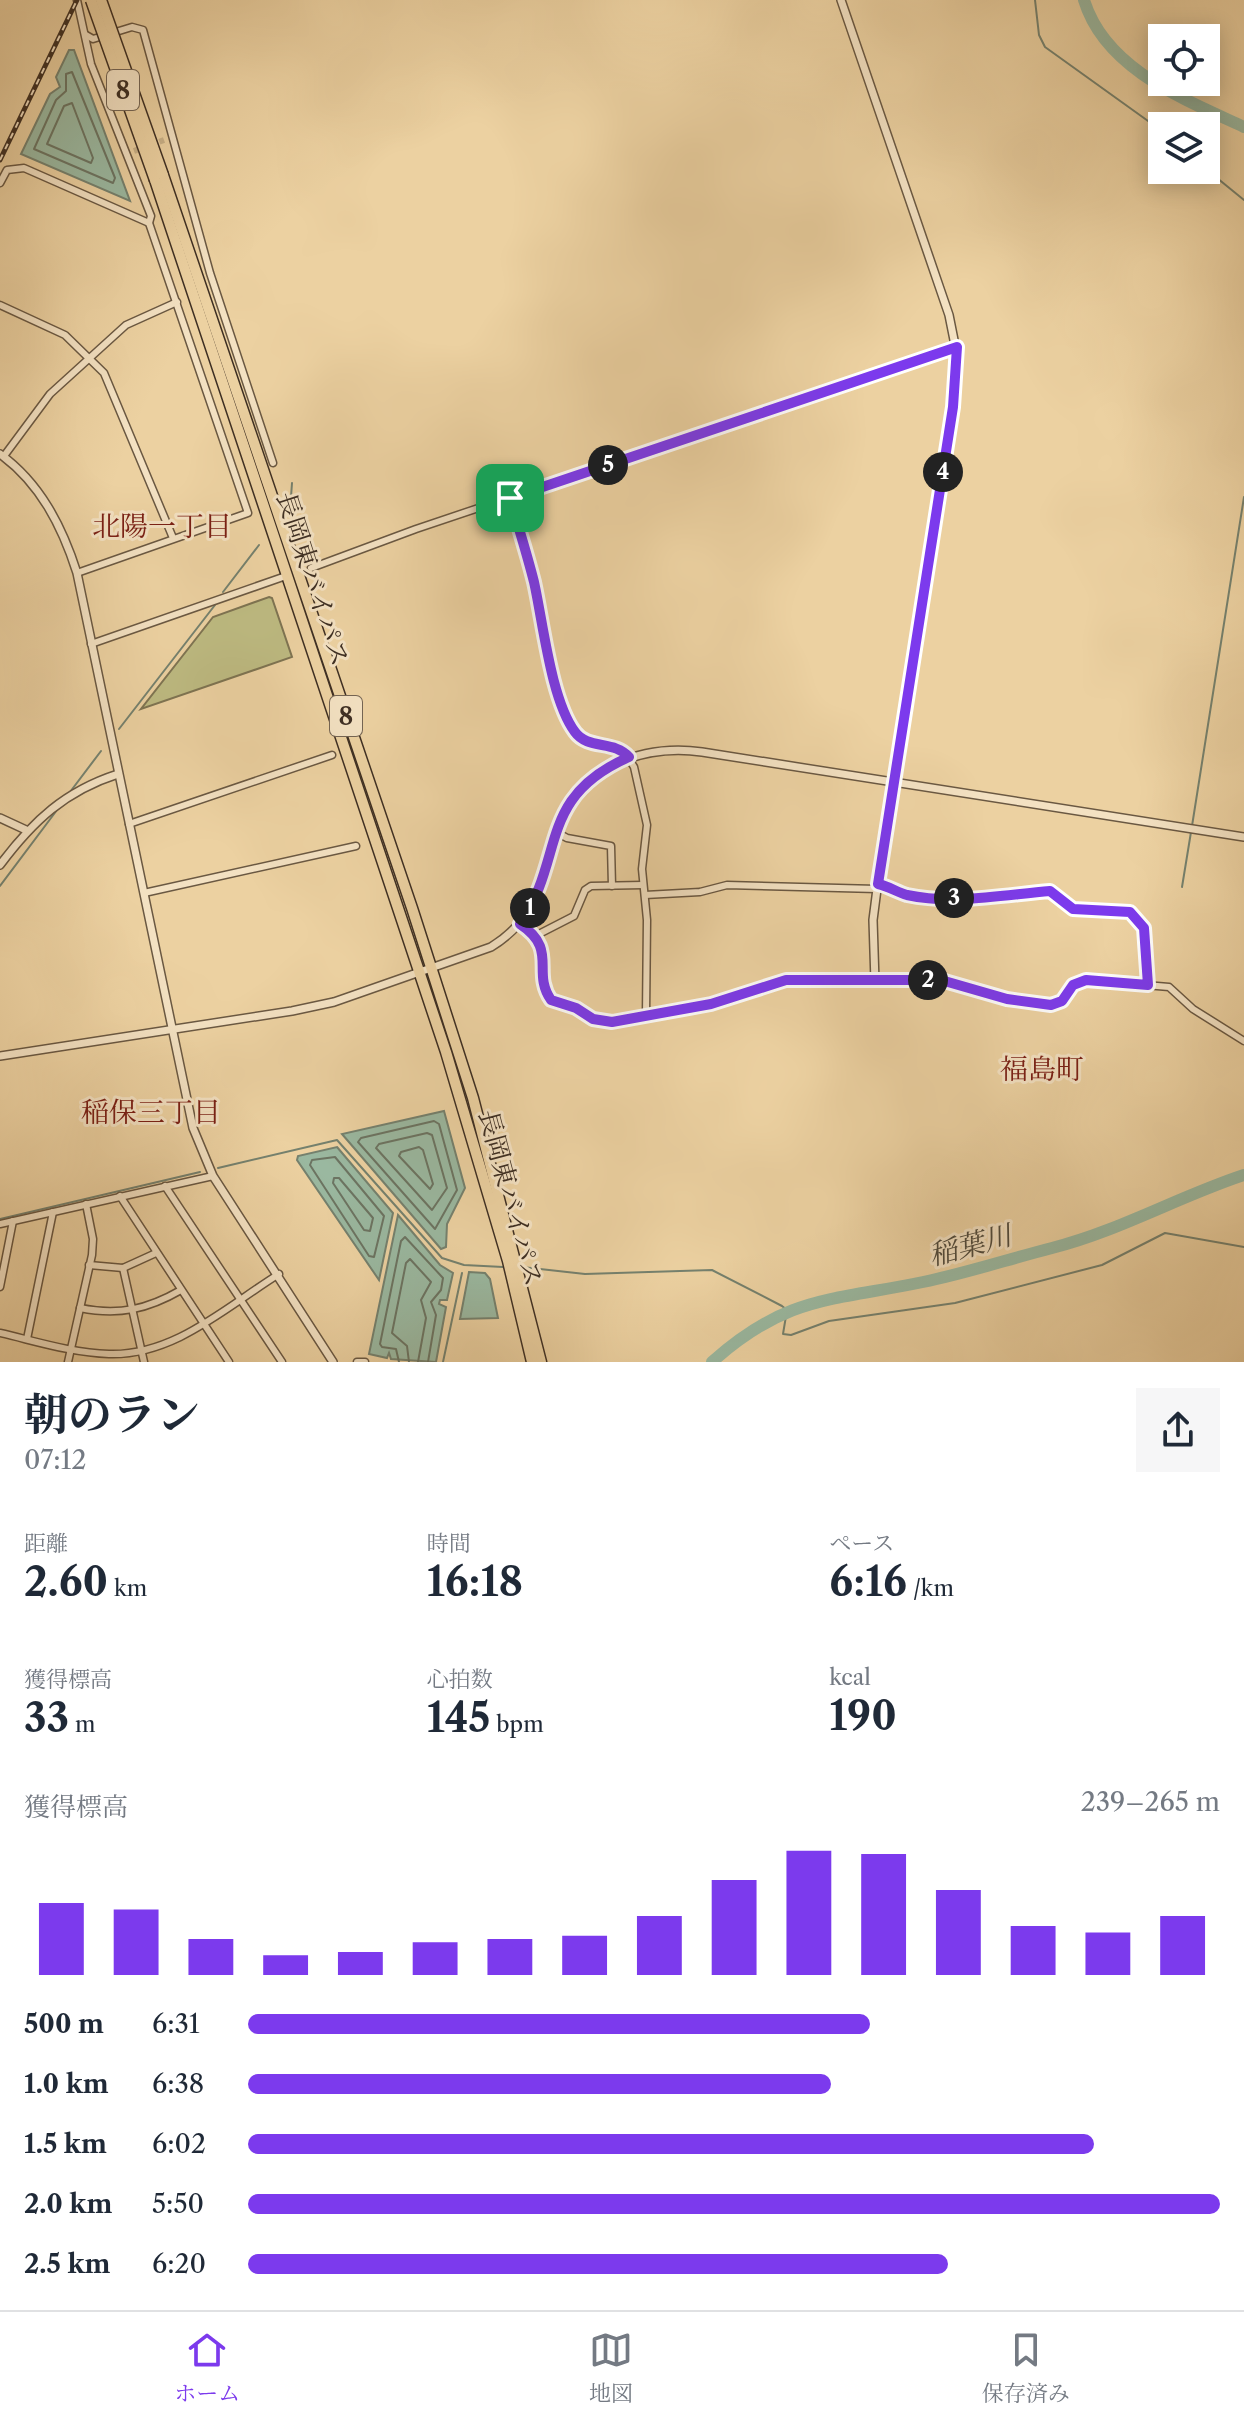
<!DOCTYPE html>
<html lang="ja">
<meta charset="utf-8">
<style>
:root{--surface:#fff;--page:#f6f6f7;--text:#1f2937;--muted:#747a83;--line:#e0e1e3;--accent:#7c3aed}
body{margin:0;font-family:"Libre Caslon Text","Noto Serif JP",serif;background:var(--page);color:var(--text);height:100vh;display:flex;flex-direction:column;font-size:30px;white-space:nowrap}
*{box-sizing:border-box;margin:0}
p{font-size:26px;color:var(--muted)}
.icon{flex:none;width:44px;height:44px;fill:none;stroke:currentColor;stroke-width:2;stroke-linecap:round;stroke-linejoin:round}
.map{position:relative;height:1362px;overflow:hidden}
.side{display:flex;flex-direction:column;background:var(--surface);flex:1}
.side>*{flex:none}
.controls{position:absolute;left:1148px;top:24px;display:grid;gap:16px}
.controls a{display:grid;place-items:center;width:72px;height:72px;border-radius:0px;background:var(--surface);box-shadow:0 4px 20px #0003;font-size:40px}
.pin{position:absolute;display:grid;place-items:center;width:68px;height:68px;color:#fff;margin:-34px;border-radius:16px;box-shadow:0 4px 12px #0006}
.km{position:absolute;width:40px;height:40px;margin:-20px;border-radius:50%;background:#222;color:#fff;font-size:22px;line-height:40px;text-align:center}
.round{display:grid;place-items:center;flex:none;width:84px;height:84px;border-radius:0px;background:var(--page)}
.summary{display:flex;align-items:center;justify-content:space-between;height:136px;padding:0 24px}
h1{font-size:44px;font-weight:700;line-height:60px}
.figures{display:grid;grid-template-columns:repeat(3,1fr);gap:12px;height:136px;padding:8px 24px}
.figures div{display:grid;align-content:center}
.figures b{font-size:40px;font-weight:700}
.figures small{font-size:22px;font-weight:400}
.figures p{font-size:22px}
.chart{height:224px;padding:16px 24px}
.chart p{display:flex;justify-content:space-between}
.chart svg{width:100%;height:144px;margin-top:8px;stroke:var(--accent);stroke-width:6}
ul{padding:0 24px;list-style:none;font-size:26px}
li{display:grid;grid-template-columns:128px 96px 1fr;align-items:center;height:60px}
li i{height:20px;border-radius:10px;background:var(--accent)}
.dock{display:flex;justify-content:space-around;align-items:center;height:112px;border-top:2px solid var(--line);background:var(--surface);font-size:22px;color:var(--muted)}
.dock a{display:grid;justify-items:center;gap:4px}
.dock .selected{color:var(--accent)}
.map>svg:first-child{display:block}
</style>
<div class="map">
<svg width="1244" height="1362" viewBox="0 0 1244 1362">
<rect width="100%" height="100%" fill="#ecd1a1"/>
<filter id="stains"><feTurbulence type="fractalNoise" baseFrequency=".0025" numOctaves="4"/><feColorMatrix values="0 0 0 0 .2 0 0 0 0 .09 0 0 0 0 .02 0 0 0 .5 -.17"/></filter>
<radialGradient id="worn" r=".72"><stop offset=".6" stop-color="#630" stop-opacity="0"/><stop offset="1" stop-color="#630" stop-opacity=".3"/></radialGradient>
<polygon fill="#bdba81" stroke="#7e7452" stroke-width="2" points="269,597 272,598 292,657 141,709 213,617"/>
<g fill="#9ab8a0" stroke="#75816e" stroke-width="2">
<polygon points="69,50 74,50 130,201 21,154 50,94 60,87 56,77"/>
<polygon points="444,1111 465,1188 447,1224 446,1247 441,1249 342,1134"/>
<polygon points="337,1147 393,1213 379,1280 297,1160 298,1156"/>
<polygon points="398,1215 440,1265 453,1273 447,1300 440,1300 439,1304 446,1307 436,1362 391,1359 389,1353 387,1358 369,1354"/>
<polygon points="469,1272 485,1273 490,1279 498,1318 460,1319"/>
</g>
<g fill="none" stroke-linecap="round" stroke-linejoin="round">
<g stroke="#6c7462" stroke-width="2">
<polygon points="72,72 115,178 113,183 34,149 56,100 66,91 66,74"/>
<polygon points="72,103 93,158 91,163 47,144 64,106"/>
<polygon points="434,1121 439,1124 457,1190 435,1229 358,1142 361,1138"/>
<polygon points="427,1133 432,1135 447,1188 432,1210 376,1148 379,1144"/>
<polygon points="419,1147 423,1150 433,1184 430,1189 399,1156 401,1152"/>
<polygon points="335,1157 384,1216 374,1257 369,1256 310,1165 312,1160"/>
<polygon points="334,1178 339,1178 373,1218 370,1231 364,1230 333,1183"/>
<polyline points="399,1362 396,1349 382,1347 380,1344 401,1241 405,1237 443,1278 441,1290 431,1302 436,1315 428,1362"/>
<polyline points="409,1362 407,1346 392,1333 406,1263 410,1259 431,1282 421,1300 426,1318 418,1362"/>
</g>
<g stroke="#75816e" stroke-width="2">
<polyline points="1035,0 1039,35 1045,47 1162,131"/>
<polyline points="1206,169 1244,200"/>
<polyline points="291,497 292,483"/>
<polyline points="223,592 259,545"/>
<polyline points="119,729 215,605"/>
<polyline points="70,792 101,751"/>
<polyline points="1192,826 1244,497"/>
<polyline points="0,886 57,810"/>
<polyline points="1182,887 1191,832"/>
<polyline points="218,1168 337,1140 442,1258 464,1265 503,1267"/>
<polyline points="0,1219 200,1172"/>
<polyline points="522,1267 585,1274 712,1270 782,1306 787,1310 783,1334 791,1335 829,1321 955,1303 1102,1265 1165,1233 1244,1247"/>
<polyline points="443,1362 462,1273"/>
</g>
<g stroke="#9ab8a0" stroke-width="12">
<path d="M1084,0C1105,69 1184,99 1244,127"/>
<path d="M712,1362C787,1295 832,1301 923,1282C967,1273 1009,1259 1052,1248C1119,1231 1180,1196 1244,1175"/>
</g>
<polyline stroke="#c9b188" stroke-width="6" stroke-dasharray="6 3" stroke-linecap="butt" points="134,151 164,140"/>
<defs>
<g id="minor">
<polyline points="86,35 93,39 132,27 143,30 210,273 273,463"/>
<polyline points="0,183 7,170 24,168 149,223"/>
<polyline points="0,305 65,335 104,373 173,538"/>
<polyline points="4,456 50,394 126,325 177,302"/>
<polyline points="510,498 534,583 551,667 572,728 583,739 624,751 634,767 647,825 642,869 647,920 646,1015"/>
<polyline points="311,568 416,529 957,347"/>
<polyline points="77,573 248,513 149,223 151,216 91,64 77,0"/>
<polyline points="91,644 283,577"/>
<polyline points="129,824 332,755"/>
<polyline points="554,831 567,838 611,846 612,886"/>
<path d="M878,884C888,886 897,892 907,895C954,905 1003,895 1050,891L1073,909L1130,912L1144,928L1148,985"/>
<polyline points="144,893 356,846"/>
<polyline points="645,895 700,892 727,885 877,889"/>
<path d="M520,924C559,950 531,970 551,1000L576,1008L593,1019L612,1022L711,1004L786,980H941L1007,999L1051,1005L1062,1001L1073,985L1086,980L1169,987L1193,1009L1244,1041"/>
<polyline points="537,935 574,916 585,890 591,886 643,885"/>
<polyline points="165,1186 282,1362"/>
<polyline points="120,1196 229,1362"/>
<polyline points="0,1224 213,1176"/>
<polyline points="89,1265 123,1268 156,1253"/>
<polyline points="123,1268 144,1362"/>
<polyline points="0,1287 13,1221"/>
<path d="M80,1308C119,1316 148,1309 181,1290"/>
<path d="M0,1333C35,1341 72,1353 109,1354C174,1356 226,1307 279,1274"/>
<polyline points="27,1339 53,1212"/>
<polyline points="68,1362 92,1255 93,1239 86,1204"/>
<polyline points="357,1362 365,1362"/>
</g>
<g id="tertiary">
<polyline points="841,0 949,315 958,360 877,889 873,920 875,982"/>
<path d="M0,454C40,483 62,526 77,573L193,1128L213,1176L333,1362"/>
<polyline points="0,818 26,830"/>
<path d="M0,865C33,821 65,791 118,774"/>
<path d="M0,1056L292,1011L334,1002L491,947C543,915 537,877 556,827C579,767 643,744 702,752L1244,837"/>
</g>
<g id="trunk">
<polyline points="163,175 412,908 473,1098 541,1362"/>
<polyline points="155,180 446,1052 508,1261 532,1362"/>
</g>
</defs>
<use href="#minor" stroke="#6a5842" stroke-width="9"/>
<use href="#tertiary" stroke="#6a5842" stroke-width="10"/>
<use href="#trunk" stroke="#3e2f23" stroke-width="13"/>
<use href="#minor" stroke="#f3e1c2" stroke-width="6"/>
<use href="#tertiary" stroke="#f3e1c2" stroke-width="7"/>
<use href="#trunk" stroke="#ecd1a1" stroke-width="10"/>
<defs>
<polyline id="rail" points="0,160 77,0"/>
</defs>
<use href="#rail" stroke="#3e2f23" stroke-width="5"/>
<use href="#rail" stroke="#f3e1c2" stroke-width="2" stroke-dasharray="6" stroke-linecap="butt"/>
<defs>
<g id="trunk-bridge">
<polyline points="91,0 155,180"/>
<polyline points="101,0 163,175"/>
</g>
</defs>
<use href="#trunk-bridge" stroke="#3e2f23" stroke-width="13" stroke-linecap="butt"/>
<use href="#trunk-bridge" stroke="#ecd1a1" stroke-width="10"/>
</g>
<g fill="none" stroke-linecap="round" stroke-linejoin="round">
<defs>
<path id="route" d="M957,347L953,407L878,884C888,886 897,892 907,895C954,905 1003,895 1050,891L1073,909L1130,912L1144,928L1148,985L1086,980L1073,985L1062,1001L1051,1005L1007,999L941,980H786L711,1004L612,1022L593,1019L576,1008L551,1000C531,971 559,950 520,924C566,857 536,798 629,757C614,740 588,750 575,732C551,700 543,622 534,582C527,554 518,526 510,498Z"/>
</defs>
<use href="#route" stroke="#fff" stroke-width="16"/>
<use href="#route" stroke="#7c3aed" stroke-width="10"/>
</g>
<g text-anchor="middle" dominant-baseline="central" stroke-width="6" stroke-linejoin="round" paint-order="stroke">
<g fill="#f3e1c2" stroke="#746453" stroke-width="2">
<rect x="107" y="70" width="32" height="40" rx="6"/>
<rect x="330" y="696" width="32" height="40" rx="6"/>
</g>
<g font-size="24" font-weight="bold" fill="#3e2f23">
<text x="123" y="90">8</text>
<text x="346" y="716">8</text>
</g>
<g font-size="26" fill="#3e2f23" stroke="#f3e1c2">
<text transform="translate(313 579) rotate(72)">長岡東バイパス</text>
<text transform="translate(511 1198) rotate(75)">長岡東バイパス</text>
</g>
<g font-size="28" fill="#7a1f14" stroke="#f3e1c2">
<text x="162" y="526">北陽一丁目</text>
<text x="1042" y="1069">福島町</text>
<text x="151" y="1112">稲保三丁目</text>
</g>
<g font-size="28" font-style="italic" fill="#504a3c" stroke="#f3e1c2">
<text transform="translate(970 1245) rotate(-15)">稲葉川</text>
</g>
</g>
<rect width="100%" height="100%" filter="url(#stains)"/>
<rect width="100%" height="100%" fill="url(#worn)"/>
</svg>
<div class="controls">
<a><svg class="icon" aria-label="locate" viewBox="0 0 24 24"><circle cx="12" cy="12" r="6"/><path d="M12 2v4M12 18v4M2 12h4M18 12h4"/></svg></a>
<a><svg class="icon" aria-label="layers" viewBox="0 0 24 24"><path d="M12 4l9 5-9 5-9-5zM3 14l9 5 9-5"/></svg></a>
</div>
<div class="pin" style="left:510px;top:498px;background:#1e9e55"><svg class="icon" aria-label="arrive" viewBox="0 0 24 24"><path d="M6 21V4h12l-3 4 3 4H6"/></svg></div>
<b class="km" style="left:530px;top:908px">1</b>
<b class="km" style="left:928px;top:980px">2</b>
<b class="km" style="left:954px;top:898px">3</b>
<b class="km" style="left:943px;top:472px">4</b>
<b class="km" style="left:608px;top:465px">5</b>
</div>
<section class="side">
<div class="summary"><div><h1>朝のラン</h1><p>07:12</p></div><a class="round"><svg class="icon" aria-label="share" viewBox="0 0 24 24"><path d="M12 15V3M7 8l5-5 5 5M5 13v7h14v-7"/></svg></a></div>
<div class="figures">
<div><p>距離</p><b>2.60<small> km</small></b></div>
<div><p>時間</p><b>16:18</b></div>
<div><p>ペース</p><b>6:16<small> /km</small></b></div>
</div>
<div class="figures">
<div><p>獲得標高</p><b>33<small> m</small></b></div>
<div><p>心拍数</p><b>145<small> bpm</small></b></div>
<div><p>kcal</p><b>190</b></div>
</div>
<div class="chart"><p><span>獲得標高</span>239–265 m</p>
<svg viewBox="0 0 160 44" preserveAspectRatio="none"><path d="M5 44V22M15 44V24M25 44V33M35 44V38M45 44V37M55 44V34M65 44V33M75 44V32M85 44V26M95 44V15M105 44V6M115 44V7M125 44V18M135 44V29M145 44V31M155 44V26"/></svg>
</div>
<ul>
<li><b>500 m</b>6:31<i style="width:64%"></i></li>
<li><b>1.0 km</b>6:38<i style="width:60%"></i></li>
<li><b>1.5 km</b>6:02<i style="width:87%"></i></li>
<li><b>2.0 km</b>5:50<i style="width:100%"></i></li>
<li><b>2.5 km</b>6:20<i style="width:72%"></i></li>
</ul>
</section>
<nav class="dock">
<a class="selected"><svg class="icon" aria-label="home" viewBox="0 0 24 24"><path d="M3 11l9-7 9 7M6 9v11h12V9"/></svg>ホーム</a>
<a><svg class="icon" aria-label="map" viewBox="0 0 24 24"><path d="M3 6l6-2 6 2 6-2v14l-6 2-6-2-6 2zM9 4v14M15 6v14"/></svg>地図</a>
<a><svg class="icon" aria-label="saved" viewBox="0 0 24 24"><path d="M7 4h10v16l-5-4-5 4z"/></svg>保存済み</a>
</nav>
